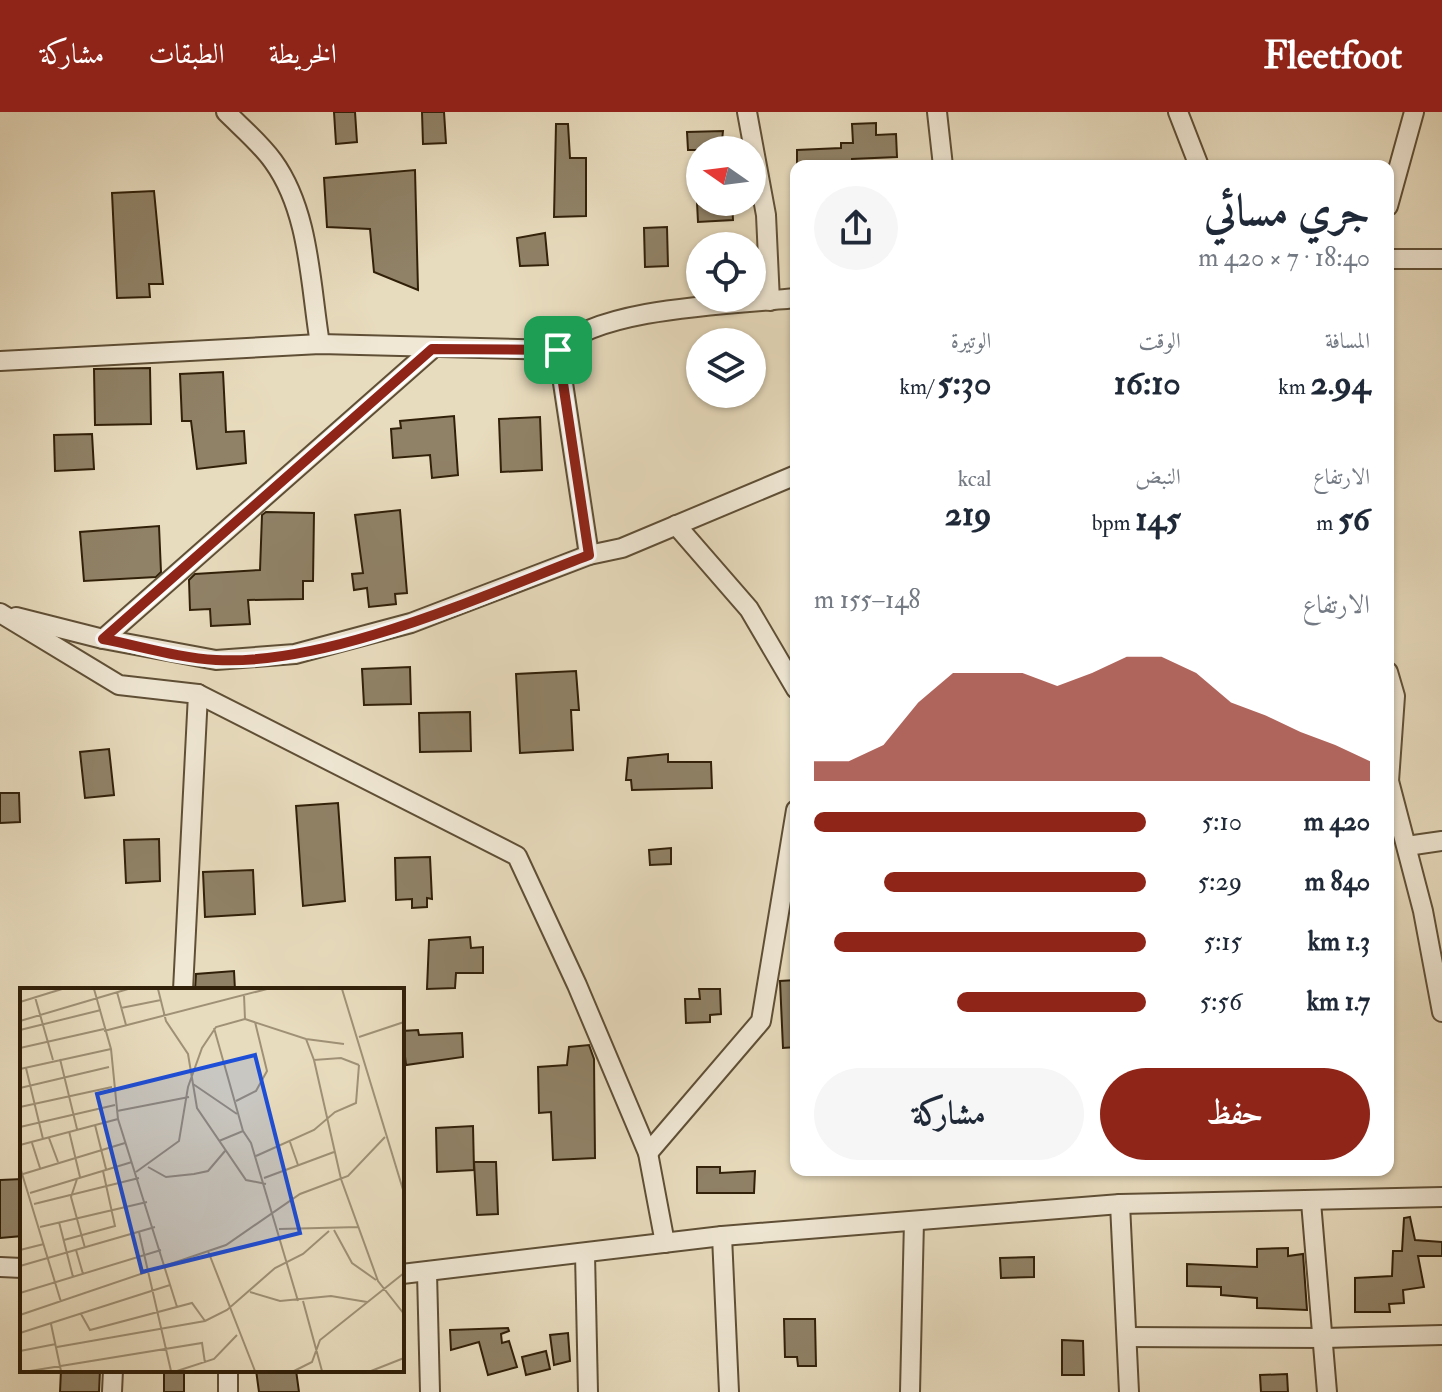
<!DOCTYPE html>
<html lang="ar">
<meta charset="utf-8">
<style>
:root{--surface:#fff;--page:#f6f6f7;--text:#1f2937;--muted:#747a83;--accent:#8f2418}
body{margin:0;font-family:"IM FELL Double Pica",Amiri,serif;background:var(--page);color:var(--text);direction:rtl;height:100vh;display:flex;flex-direction:column;font-size:30px;white-space:nowrap}
*{box-sizing:border-box;margin:0}
p{font-size:26px;color:var(--muted)}
.icon{flex:none;width:44px;height:44px;fill:none;stroke:currentColor;stroke-width:2;stroke-linecap:round;stroke-linejoin:round}
.map{position:relative;flex:1;overflow:hidden;direction:ltr}
.details{position:absolute;left:790px;top:48px;width:604px;height:1016px;display:flex;flex-direction:column;background:var(--surface);border-radius:16px;box-shadow:0 2px 6px #0004;direction:rtl}
.details>*{flex:none}
.needle{width:52px;rotate:284deg}
.buttons{position:absolute;left:686px;top:24px;display:grid;gap:16px}
.buttons a{display:grid;place-items:center;width:80px;height:80px;border-radius:50%;background:var(--surface);box-shadow:0 2px 6px #0004;font-size:40px}
.pin{position:absolute;display:grid;place-items:center;width:68px;height:68px;color:#fff;margin:-34px;border-radius:16px;box-shadow:0 4px 12px #0006}
.round{display:grid;place-items:center;flex:none;width:84px;height:84px;border-radius:42px;background:var(--page)}
.head{display:flex;align-items:center;justify-content:space-between;height:136px;padding:0 24px}
h1{font-size:44px;font-weight:700;line-height:60px}
.stats{display:grid;grid-template-columns:repeat(3,1fr);gap:12px;height:136px;padding:8px 24px}
.stats div{display:grid;align-content:center}
.stats b{font-size:34px;font-weight:700}
.stats small{font-size:22px;font-weight:400}
.stats p{font-size:22px}
.chart{height:224px;padding:16px 24px}
.chart p{display:flex;justify-content:space-between}
.chart svg{width:100%;height:144px;margin-top:8px;fill:var(--accent);opacity:.7}
.button{display:flex;gap:16px;margin-top:auto;padding:16px 24px}
.button a{flex:1;height:92px;border-radius:48px;background:var(--accent);color:#fff;font-size:32px;font-weight:700;line-height:92px;text-align:center}
.button a+a{background:var(--page);color:var(--text)}
ul{padding:0 24px;list-style:none;font-size:26px}
li{display:grid;grid-template-columns:128px 96px 1fr;align-items:center;height:60px}
li i{height:20px;border-radius:10px;background:var(--accent)}
header{display:flex;align-items:center;gap:48px;box-sizing:border-box;height:112px;padding:0 40px;background:var(--accent);color:#fff}
header strong{font-size:38px}
nav{display:flex;gap:44px;margin-inline-start:auto;font-size:28px}
.map>svg:first-child{display:block}
</style>
<header>
<strong>Fleetfoot</strong>
<nav><a>الخريطة</a><a>الطبقات</a><a>مشاركة</a></nav>
</header>
<div class="map">
<svg width="1442" height="1280" viewBox="0 0 1442 1280">
<rect width="100%" height="100%" fill="#e8dcbe"/>
<filter id="stains"><feTurbulence type="fractalNoise" baseFrequency=".0025" numOctaves="4"/><feColorMatrix values="0 0 0 0 .2 0 0 0 0 .09 0 0 0 0 .02 0 0 0 .5 -.17"/></filter>
<radialGradient id="worn" r=".72"><stop offset=".6" stop-color="#630" stop-opacity="0"/><stop offset="1" stop-color="#630" stop-opacity=".3"/></radialGradient>
<g fill="#908267" stroke="#312009" stroke-width="2">
<polygon points="334,0 355,0 357,30 336,32"/>
<polygon points="422,0 444,0 446,31 423,32"/>
<polygon points="876,11 876,23 896,22 897,45 852,47 852,54 797,54 797,38 841,36 841,31 853,31 852,12"/>
<polygon points="556,12 568,12 570,46 586,46 586,104 554,105"/>
<polygon points="723,19 721,38 688,38 687,20"/>
<polygon points="415,58 418,178 374,160 370,117 327,115 324,66"/>
<polygon points="154,79 163,172 149,172 150,185 117,186 112,81"/>
<polygon points="697,90 732,90 733,108 698,110"/>
<polygon points="667,115 668,154 645,155 644,116"/>
<polygon points="545,121 548,153 520,154 517,126"/>
<polygon points="150,256 151,312 95,313 94,257"/>
<polygon points="223,260 226,320 244,319 246,351 197,357 191,309 182,309 180,262"/>
<polygon points="454,304 458,363 432,366 430,343 393,346 391,317 401,316 400,309"/>
<polygon points="540,305 542,358 501,360 499,307"/>
<polygon points="92,322 94,357 55,359 54,323"/>
<polygon points="400,398 407,481 395,482 396,492 369,495 367,476 354,478 352,462 363,461 355,403"/>
<polygon points="266,400 314,401 313,469 303,469 303,487 248,488 250,512 211,514 210,497 190,498 189,468 195,462 260,458 262,403"/>
<polygon points="159,414 161,460 156,465 84,469 80,420"/>
<polygon points="410,555 411,592 364,593 362,557"/>
<polygon points="576,559 579,598 571,598 573,638 520,641 516,562"/>
<polygon points="470,600 471,639 420,640 419,601"/>
<polygon points="109,637 114,683 85,686 80,640"/>
<polygon points="668,642 668,650 711,650 712,676 632,678 631,668 626,668 628,646"/>
<polygon points="0,681 19,681 20,710 0,711"/>
<polygon points="338,691 345,789 303,794 296,694"/>
<polygon points="159,727 160,769 126,771 124,728"/>
<polygon points="671,736 671,752 650,753 649,738"/>
<polygon points="430,745 432,787 427,786 427,795 412,796 412,787 396,788 395,746"/>
<polygon points="253,758 255,802 205,805 203,760"/>
<polygon points="470,825 471,836 483,835 483,861 456,861 455,876 427,877 429,828"/>
<polygon points="234,859 235,878 195,878 196,862"/>
<polygon points="796,868 796,935 783,936 780,869"/>
<polygon points="699,877 720,877 721,902 710,903 710,910 686,911 685,887 700,887"/>
<polygon points="418,918 419,923 462,921 463,945 406,953 402,919"/>
<polygon points="589,933 594,947 595,1046 553,1048 551,1000 539,1001 538,955 567,953 569,935"/>
<polygon points="473,1014 474,1058 437,1060 436,1016"/>
<polygon points="474,1050 496,1050 498,1102 477,1103"/>
<polygon points="697,1055 720,1055 720,1061 755,1059 754,1081 697,1081"/>
<polygon points="22,1067 22,1124 0,1126 0,1068"/>
<polygon points="1410,1105 1415,1128 1442,1130 1442,1144 1418,1144 1424,1175 1403,1178 1404,1191 1389,1192 1390,1200 1355,1200 1355,1166 1392,1164 1393,1139 1402,1139 1404,1106"/>
<polygon points="1288,1136 1288,1144 1303,1142 1307,1198 1257,1196 1257,1186 1221,1183 1221,1175 1187,1174 1187,1152 1257,1155 1257,1137"/>
<polygon points="1034,1145 1034,1165 1001,1166 1000,1146"/>
<polygon points="784,1207 815,1207 816,1254 798,1254 797,1245 785,1245"/>
<polygon points="508,1216 509,1219 501,1222 502,1231 509,1229 517,1255 488,1263 479,1230 451,1238 450,1218"/>
<polygon points="568,1221 570,1249 554,1253 550,1223"/>
<polygon points="1062,1228 1083,1229 1084,1263 1062,1263"/>
<polygon points="546,1239 550,1257 526,1263 522,1245"/>
<polygon points="61,1258 100,1258 99,1280 60,1280"/>
<rect x="164" y="1258" width="20" height="22"/>
<polygon points="256,1258 296,1258 299,1280 259,1280"/>
<polygon points="1287,1262 1288,1280 1261,1280 1260,1263"/>
</g>
<g fill="none" stroke-linecap="round" stroke-linejoin="round">
<defs>
<g id="minor">
<path d="M226,0C242,16 260,31 273,49C310,100 310,172 320,232"/>
<polyline points="747,0 766,103 770,189"/>
<polyline points="937,0 943,54"/>
<polyline points="1178,0 1199,54"/>
<polyline points="1388,94 1414,0"/>
<polyline points="1388,147 1442,147"/>
<polyline points="0,249 320,232 558,238"/>
<polyline points="676,413 749,497 796,577"/>
<path d="M589,443L558,238C596,195 738,192 796,186"/>
<polyline points="0,501 119,573 198,582 517,744 577,873 648,1041 665,1131"/>
<polyline points="16,505 103,527 216,548 295,542 411,511 589,443 622,436 796,363"/>
<polyline points="103,527 432,237"/>
<polyline points="1388,560 1395,584 1389,669 1423,799 1442,900"/>
<polyline points="1407,734 1442,729"/>
<polyline points="183,878 198,582"/>
<polyline points="648,1041 761,909 796,698"/>
<polyline points="1311,1090 1327,1280"/>
<polyline points="1120,1092 1129,1280"/>
<polyline points="722,1124 729,1280"/>
<polyline points="585,1142 588,1280"/>
<polyline points="0,1155 22,1156"/>
<polyline points="427,1161 430,1280"/>
<polyline points="402,1162 722,1124 1120,1092 1442,1085"/>
<polyline points="1127,1225 1324,1226 1442,1223"/>
<polyline points="112,1280 113,1258"/>
<polyline points="228,1280 228,1258"/>
<polyline points="910,1280 914,1109"/>
</g>
</defs>
<use href="#minor" stroke="#5f4f36" stroke-width="22"/>
<use href="#minor" stroke="#f0e8d5" stroke-width="18"/>
</g>
<g fill="none" stroke-linecap="round" stroke-linejoin="round">
<defs>
<path id="route" d="M432,237L558,238L589,443C484,483 329,554 216,548C179,546 140,534 103,527Z"/>
</defs>
<use href="#route" stroke="#fff" stroke-width="16"/>
<use href="#route" stroke="#8f2418" stroke-width="10"/>
</g>
<g transform="translate(20 876)">
<rect width="384" height="384" fill="#e8dcbe"/>
<path fill="none" stroke="#9f9176" stroke-width="2" d="M74,1L91,61L98,131L157,319M138,1L146,33L168,66L177,120L226,192L246,196M322,1L384,205M97,4L106,37M15,9L33,72M0,14L42,1M101,20L141,12M225,31L286,51L324,56M0,33L108,1M194,40L223,143M0,42L81,22M84,43L247,1M339,49L384,34M286,51L294,72L321,70L339,77M0,60L84,41M40,71L57,141M294,72L321,191L358,293L384,326M6,80L23,151M0,81L91,61M173,96L217,126M0,100L89,79M216,113L236,103L247,83L235,34M0,119L92,99M97,123L169,109M75,137L86,181M0,139L95,117M49,143L60,189M29,150L38,174M199,153L223,143L231,155L278,313M270,154L278,177M12,155L20,180M0,157L98,131M236,168L294,142L315,124L336,115L339,77M0,179L41,314M128,179L146,189L174,186L188,183L205,163M116,184L159,153L168,99L182,60L196,39L225,31L224,7M3,186L105,155M244,190L314,164M57,191L51,209L65,260M10,205L112,174M14,216L119,190M39,234L53,289M20,239L127,214M259,241L339,239M314,242L332,275L356,292M119,244L151,383M44,252L95,238L83,183M0,262L24,256M56,262L63,286M188,263L235,383M0,278L135,239M230,304L260,313L311,308L347,314M0,305L141,262M283,313L302,383M61,326L70,342L172,315L185,333M0,327L206,257L280,206L328,188L365,149M31,336L41,383M0,345L150,297M37,359L185,333L207,322L255,280L283,266L309,243M0,363L36,356M10,383L182,355L185,375M157,383L194,371L217,347M274,383L292,374L300,352L384,285M351,383L384,370"/>
<path fill="#1d4ed8" fill-opacity="0.15" stroke="#1d4ed8" stroke-width="4" d="M235,67L280,245L122,284L77,106Z"/>
<rect width="384" height="384" fill="none" stroke="#312009" stroke-width="4"/>
</g>
<rect width="100%" height="100%" filter="url(#stains)"/>
<rect width="100%" height="100%" fill="url(#worn)"/>
</svg>
<div class="buttons">
<a><svg class="needle" viewBox="-14 -14 28 28"><path d="M0-13l5 13h-10z" fill="#e53935"/><path d="M0 13l5-13h-10z" fill="#747a83"/></svg></a>
<a><svg class="icon" aria-label="locate" viewBox="0 0 24 24"><circle cx="12" cy="12" r="6"/><path d="M12 2v4M12 18v4M2 12h4M18 12h4"/></svg></a>
<a><svg class="icon" aria-label="layers" viewBox="0 0 24 24"><path d="M12 4l9 5-9 5-9-5zM3 14l9 5 9-5"/></svg></a>
</div>
<div class="pin" style="left:558px;top:238px;background:#1e9e55"><svg class="icon" aria-label="arrive" viewBox="0 0 24 24"><path d="M6 21V4h12l-3 4 3 4H6"/></svg></div>
<section class="details">
<div class="head"><div><h1>جري مسائي</h1><p>18:40 · 7 × 420 m</p></div><a class="round"><svg class="icon" aria-label="share" viewBox="0 0 24 24"><path d="M12 15V3M7 8l5-5 5 5M5 13v7h14v-7"/></svg></a></div>
<div class="stats">
<div><p>المسافة</p><b>2.94<small> km</small></b></div>
<div><p>الوقت</p><b>16:10</b></div>
<div><p>الوتيرة</p><b>5:30<small> /km</small></b></div>
</div>
<div class="stats">
<div><p>الارتفاع</p><b>56<small> m</small></b></div>
<div><p>النبض</p><b>145<small> bpm</small></b></div>
<div><p>kcal</p><b>219</b></div>
</div>
<div class="chart"><p><span>الارتفاع</span>148–155 m</p>
<svg viewBox="0 0 160 44" preserveAspectRatio="none"><path d="M0 44V38L10 38L20 33L30 20L40 11L50 11L60 11L70 15L80 11L90 6L100 6L110 11L120 20L130 24L140 29L150 33L160 38V44z"/></svg>
</div>
<ul>
<li><b>420 m</b>5:10<i style="width:100%"></i></li>
<li><b>840 m</b>5:29<i style="width:79%"></i></li>
<li><b>1.3 km</b>5:15<i style="width:94%"></i></li>
<li><b>1.7 km</b>5:56<i style="width:57%"></i></li>
</ul>
<div class="button"><a>حفظ</a><a>مشاركة</a></div>
</section>
</div>
